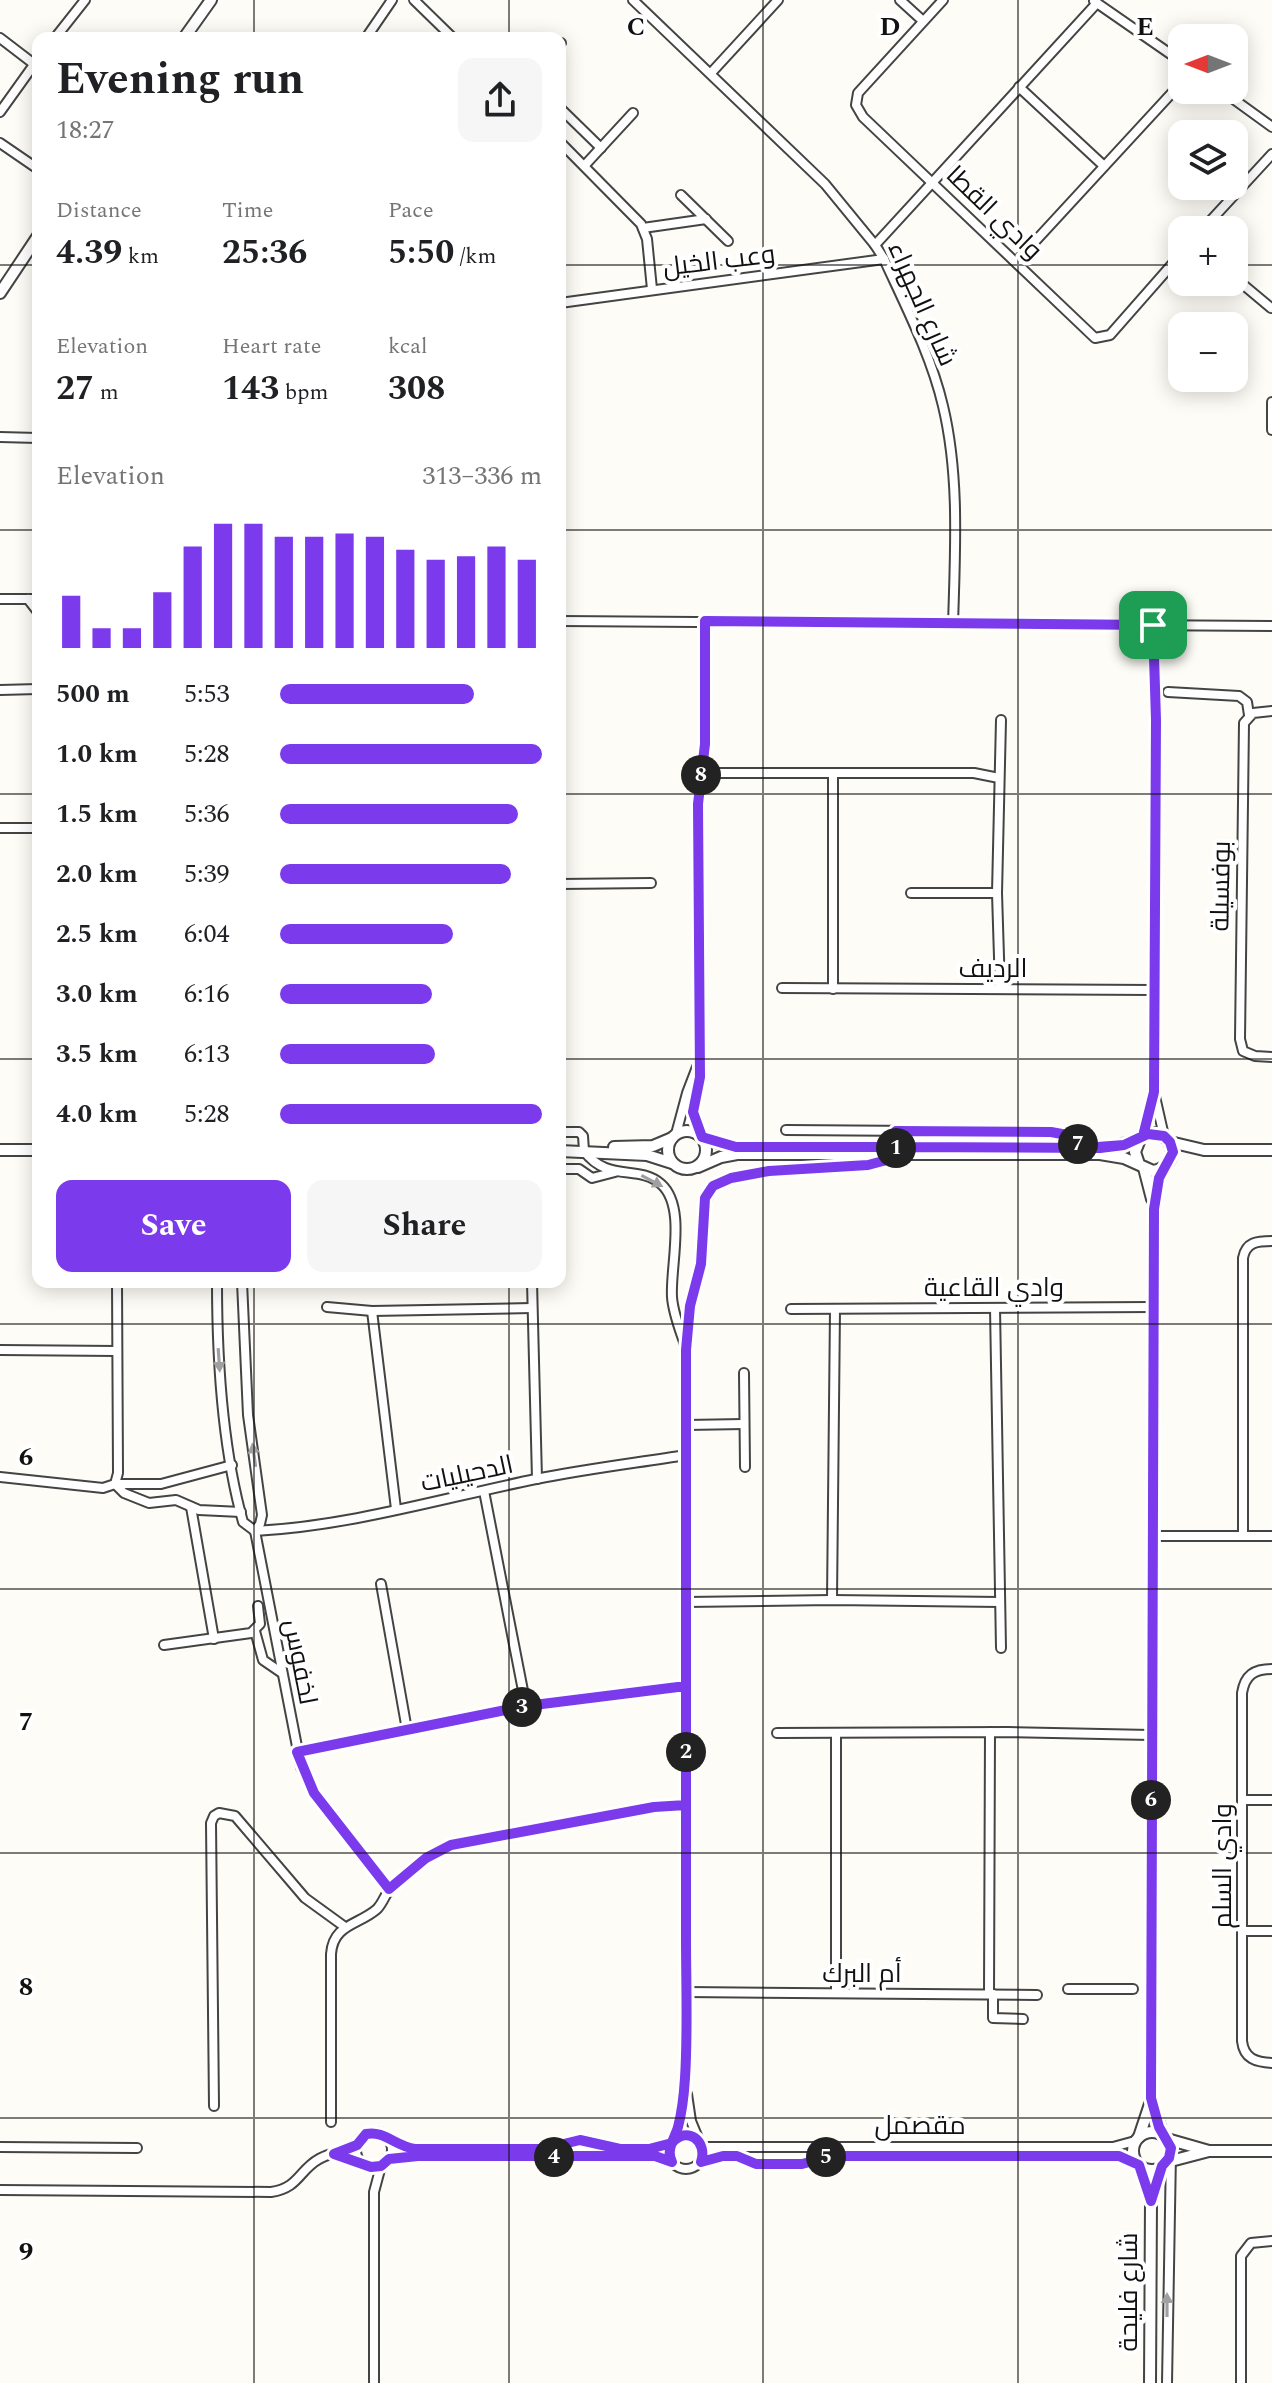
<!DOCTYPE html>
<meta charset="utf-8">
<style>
:root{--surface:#fff;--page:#f6f6f6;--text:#202124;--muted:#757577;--accent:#7c3aed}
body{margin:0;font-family:Spectral,Cairo,serif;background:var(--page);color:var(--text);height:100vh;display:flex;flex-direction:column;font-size:30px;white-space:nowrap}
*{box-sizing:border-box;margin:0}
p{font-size:26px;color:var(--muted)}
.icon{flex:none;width:44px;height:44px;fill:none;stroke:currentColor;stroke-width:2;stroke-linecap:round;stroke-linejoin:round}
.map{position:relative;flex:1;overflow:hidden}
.drawer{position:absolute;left:32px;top:32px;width:534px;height:1256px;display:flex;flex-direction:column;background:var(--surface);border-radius:16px;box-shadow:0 4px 20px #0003}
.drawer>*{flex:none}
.needle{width:52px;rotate:270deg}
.fabs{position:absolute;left:1168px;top:24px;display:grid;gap:16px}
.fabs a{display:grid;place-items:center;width:80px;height:80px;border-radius:16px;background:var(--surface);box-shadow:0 4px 20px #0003;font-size:40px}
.pin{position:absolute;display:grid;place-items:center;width:68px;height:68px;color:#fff;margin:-34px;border-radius:16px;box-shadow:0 4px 12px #0006}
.km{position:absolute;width:40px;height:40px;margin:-20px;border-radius:50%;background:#222;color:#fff;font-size:22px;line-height:40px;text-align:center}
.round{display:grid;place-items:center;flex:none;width:84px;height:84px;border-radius:16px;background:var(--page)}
.summary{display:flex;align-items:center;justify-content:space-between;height:136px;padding:0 24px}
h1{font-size:44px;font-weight:700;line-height:60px}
.stats{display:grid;grid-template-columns:repeat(3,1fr);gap:12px;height:136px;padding:8px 24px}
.stats div{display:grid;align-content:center}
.stats b{font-size:34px;font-weight:700}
.stats small{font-size:22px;font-weight:400}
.stats p{font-size:22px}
.chart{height:224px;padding:16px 24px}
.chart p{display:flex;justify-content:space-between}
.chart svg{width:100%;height:144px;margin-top:8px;stroke:var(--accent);stroke-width:6}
.primary-button{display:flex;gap:16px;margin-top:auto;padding:16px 24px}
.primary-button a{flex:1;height:92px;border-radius:16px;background:var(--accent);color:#fff;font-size:32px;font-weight:700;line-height:92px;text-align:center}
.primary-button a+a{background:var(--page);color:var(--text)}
ul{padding:0 24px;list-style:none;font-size:26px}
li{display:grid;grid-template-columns:128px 96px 1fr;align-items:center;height:60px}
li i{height:20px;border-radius:10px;background:var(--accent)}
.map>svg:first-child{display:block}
</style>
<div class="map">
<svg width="1272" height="2383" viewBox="0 0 1272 2383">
<rect width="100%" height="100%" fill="#fefcf6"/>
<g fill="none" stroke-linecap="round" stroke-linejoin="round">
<defs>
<g id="minor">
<polyline points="414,0 453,38"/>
<path d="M633,0L825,184L875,245L884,259C906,307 931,355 943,406C960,477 955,553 953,625"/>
<polyline points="900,0 923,21"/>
<polyline points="943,0 858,93 856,105 863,117 1095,338 1110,335 1182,253"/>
<polyline points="1094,1 1182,62"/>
<polyline points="0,38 34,64"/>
<polyline points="55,38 85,0"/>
<polyline points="366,38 392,0"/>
<polyline points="560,44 561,43"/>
<polyline points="711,73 778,0"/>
<polyline points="1019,87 1104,166"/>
<polyline points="1221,90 1272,127"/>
<polyline points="560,108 601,148"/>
<polyline points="0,112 38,59"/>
<polyline points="560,142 641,224 647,239 652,289"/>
<polyline points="0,143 38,169"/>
<polyline points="585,165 633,113"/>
<polyline points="681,195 728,241"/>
<polyline points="643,228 706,219"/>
<polyline points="1202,230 1272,154"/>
<polyline points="875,245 1097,3"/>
<polyline points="1016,262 1182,82"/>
<polyline points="1234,277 1271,308"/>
<polyline points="560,303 884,259"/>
<polyline points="1272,402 1272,430"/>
<polyline points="0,437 38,438"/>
<polyline points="0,599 38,599"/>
<polyline points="28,599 38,612"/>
<polyline points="560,621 1272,626"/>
<polyline points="1153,625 1156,720 1154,1092 1164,1136"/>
<polyline points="0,690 38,689"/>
<polyline points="1168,692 1239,696 1247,702 1249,715"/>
<polyline points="1272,711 1253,713 1244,723 1240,1039 1243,1051 1255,1056 1272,1057"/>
<polyline points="702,773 974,773 999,778"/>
<polyline points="833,774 833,989"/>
<polyline points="0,828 38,828"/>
<polyline points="560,884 651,883"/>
<polyline points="911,893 997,893"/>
<polyline points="782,988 1153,990"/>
<polyline points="1000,989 997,893 1001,720"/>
<polyline points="786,1130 1051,1132 1062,1134 1084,1148"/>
<path d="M560,1132H579L583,1136L584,1151C608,1183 638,1164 661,1184C687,1207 670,1266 672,1297C673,1313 680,1330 685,1345"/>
<polyline points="676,1134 687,1093 697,1067"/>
<polyline points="701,1136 693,1112 700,1077 698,804 705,744 705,621"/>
<polyline points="1143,1136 1152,1101"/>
<polyline points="560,1169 579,1169 592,1178 615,1172"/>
<path d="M217,1282C217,1359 222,1447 243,1522L255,1531"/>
<polyline points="242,1282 248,1415 262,1515 260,1524 255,1531 301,1767 323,1806 389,1889"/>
<polyline points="532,1282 537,1479"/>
<polyline points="327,1307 372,1311 532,1308"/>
<polyline points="995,1308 1001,1648"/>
<polyline points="791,1309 1153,1307"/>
<polyline points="372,1311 396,1509"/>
<polyline points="0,1350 116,1351"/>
<polyline points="744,1373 745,1467"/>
<polyline points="686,1425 744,1424"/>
<polyline points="0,1477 103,1488 115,1484 118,1473 117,1282"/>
<polyline points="115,1484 124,1493 149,1503 176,1500 199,1510 241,1512"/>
<polyline points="115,1484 161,1484 232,1465"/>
<polyline points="484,1491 526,1706"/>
<polyline points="191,1507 214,1639"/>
<path d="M255,1531C350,1526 443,1498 536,1479C586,1469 636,1463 686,1455"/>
<polyline points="1151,1536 1272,1536"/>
<path d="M1243,1536V1258C1246,1242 1257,1241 1272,1241"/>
<polyline points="381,1584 407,1730"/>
<polyline points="832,1600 835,1309"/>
<polyline points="686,1602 832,1600 1000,1602"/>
<polyline points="255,1631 263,1660 282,1673"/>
<polyline points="164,1645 251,1633 260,1624 258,1606"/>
<path d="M1272,1669C1254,1669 1245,1675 1242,1693V2041C1244,2059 1256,2062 1272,2063"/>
<polyline points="777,1733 1008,1732 1151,1735"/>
<polyline points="836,1733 836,1993"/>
<polyline points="297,1752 526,1706 686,1686"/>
<polyline points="1243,1800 1272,1800"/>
<polyline points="1243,1931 1272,1931"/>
<polyline points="1068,1989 1133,1989"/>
<polyline points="686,1992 1037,1995"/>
<polyline points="989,1994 990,1732"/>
<polyline points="993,1994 993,2018 1023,2019"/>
<polyline points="687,2094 691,2121 698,2138"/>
<polyline points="214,2106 211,1823 214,1816 219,1813 235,1816 305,1898 345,1927"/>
<path d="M331,2122V1954C333,1924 359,1925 377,1909C383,1903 385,1894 391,1888C408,1870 428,1854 451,1845L654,1807L686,1805"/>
<circle cx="374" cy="2150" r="18"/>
<circle cx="686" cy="2152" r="17"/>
<polyline points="388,2140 400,2146 415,2149 543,2149 580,2140 612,2148 649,2149 672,2143"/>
<polyline points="673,2141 681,2112 685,2079 686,1350 690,1306 701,1264 704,1205 713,1186 725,1179 750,1174 868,1165 883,1161 895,1154"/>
<polyline points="0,2147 137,2148"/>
<polyline points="703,2147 1113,2147 1135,2141"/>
<polyline points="389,2159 418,2156 655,2156 672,2162"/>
<polyline points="701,2162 723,2156 737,2156 756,2164 802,2164 832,2156 1113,2155 1136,2162"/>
<path d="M0,2190L271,2192C299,2188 299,2170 319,2159C331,2152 345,2151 357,2145"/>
<polyline points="374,2383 374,2192 381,2166"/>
<polyline points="1167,2383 1171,2153"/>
<polyline points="1241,2383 1241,2256 1251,2243 1272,2241"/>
</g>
<g id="tertiary">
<polyline points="184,38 211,0"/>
<polyline points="0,293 38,236"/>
<circle cx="687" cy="1150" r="19"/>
<polyline points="702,1137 727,1146 747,1147"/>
<polyline points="1170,1142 1204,1150 1272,1150"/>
<polyline points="614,1147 653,1146 672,1138"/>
<polyline points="1095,1148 1117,1146 1139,1139"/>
<polyline points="0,1150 38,1150"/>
<polyline points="560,1151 647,1155 672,1163"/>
<polyline points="895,1153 896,1131"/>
<path d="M698,1167L721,1157L737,1154H1100L1124,1158L1153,1171C1178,1166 1178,1138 1154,1133L1141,1137L1135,1152L1139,1164"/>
<polyline points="1144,1168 1152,1199"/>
<polyline points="1163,1169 1156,1188 1154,1209 1151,2098 1163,2136"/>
<circle cx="1152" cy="2151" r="19"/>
<polyline points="1139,2137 1150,2104"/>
<polyline points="1167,2139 1209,2151 1272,2151"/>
<polyline points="1167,2162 1209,2151"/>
<polyline points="1139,2165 1151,2199"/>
<polyline points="1150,2383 1151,2201 1162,2166"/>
</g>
</defs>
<use href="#minor" stroke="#444" stroke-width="12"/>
<use href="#tertiary" stroke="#444" stroke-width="14"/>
<use href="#minor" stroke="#fff" stroke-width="8"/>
<use href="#tertiary" stroke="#fff" stroke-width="10"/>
</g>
<defs><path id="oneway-solid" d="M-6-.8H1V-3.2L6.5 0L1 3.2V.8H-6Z" transform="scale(2)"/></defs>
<g fill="#a0a0a0">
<use href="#oneway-solid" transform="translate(652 1181) rotate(28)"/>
<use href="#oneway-solid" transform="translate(219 1360) rotate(86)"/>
<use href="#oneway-solid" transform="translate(254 1455) rotate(-98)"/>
<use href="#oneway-solid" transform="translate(1167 2305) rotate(-90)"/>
</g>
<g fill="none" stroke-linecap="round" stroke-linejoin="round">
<defs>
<path id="route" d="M1153,625L1156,720L1154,1092L1143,1136L1124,1145L1100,1148L896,1147L895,1153L883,1161L868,1165L769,1171L731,1178L713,1186L705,1198L701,1264L690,1306L686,1350V1805L654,1807L451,1845L426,1858L389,1889L314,1793L297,1752L526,1706L686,1686C686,1769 686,1853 686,1937C686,1984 688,2032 685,2078C684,2094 682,2112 678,2127C676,2134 671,2142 670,2150C669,2155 670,2157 672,2162L655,2156H418L389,2159L381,2166L371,2167L334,2154L357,2145L366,2134C384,2130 395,2146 415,2149H543L580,2140L620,2149H649L672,2143C687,2125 708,2141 701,2162L723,2156H737L756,2164H802L832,2156H1119L1139,2165L1151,2201L1162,2166L1169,2158L1171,2148L1159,2127L1151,2098L1154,1209L1159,1178L1173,1152L1170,1142L1164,1136L1148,1134L1124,1145L1084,1148L1062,1134L1051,1132L896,1131V1147H736L702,1137L693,1112L700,1077L698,804L705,744V621L1153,625"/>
</defs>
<use href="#route" stroke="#fff" stroke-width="16"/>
<use href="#route" stroke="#7c3aed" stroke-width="10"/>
</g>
<path fill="none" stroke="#111" stroke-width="2" stroke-opacity="0.55" d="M254,0V38M509,0V38M763,0V2383M1018,0V2383M0,265H38M560,265H1182M1234,265H1272M0,530H38M560,530H1272M0,794H38M560,794H1272M0,1059H38M560,1059H1272M254,1282V2383M509,1282V2383M0,1324H1272M0,1589H1272M0,1853H1272M0,2118H1272"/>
<g text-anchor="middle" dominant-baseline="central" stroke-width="8" stroke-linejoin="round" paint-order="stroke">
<g font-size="26" fill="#111" stroke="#fff">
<text transform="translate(994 213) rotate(44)">وادي القطا</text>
<text transform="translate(719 261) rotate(-7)">وعب الخيل</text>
<text transform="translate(922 304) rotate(66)">شارع الجهراء</text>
<text transform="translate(1221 886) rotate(-89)">بوفسيلة</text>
<text x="993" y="969">الرديف</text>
<text x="994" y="1288">وادي القاعية</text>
<text transform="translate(467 1474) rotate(-12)">الدحيليات</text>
<text transform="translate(300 1662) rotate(79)">لخفوس</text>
<text transform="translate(1223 1866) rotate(-90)">وادي السلم</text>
<text x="862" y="1974">أم البرك</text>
<text x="920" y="2126">مقصمل</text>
<text transform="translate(1129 2292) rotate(-90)">شارع فليحة</text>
</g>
</g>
<g font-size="26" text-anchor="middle" font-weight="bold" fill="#111" stroke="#fff" stroke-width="8" stroke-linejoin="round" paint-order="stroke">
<text x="636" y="35">C</text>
<text x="890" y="35">D</text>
<text x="1145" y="35">E</text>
<text x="26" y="1465">6</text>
<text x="26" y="1730">7</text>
<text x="26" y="1995">8</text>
<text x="26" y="2260">9</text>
</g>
</svg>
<div class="fabs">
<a><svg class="needle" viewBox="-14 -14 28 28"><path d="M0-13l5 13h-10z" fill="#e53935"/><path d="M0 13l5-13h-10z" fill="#757577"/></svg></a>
<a><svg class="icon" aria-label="layers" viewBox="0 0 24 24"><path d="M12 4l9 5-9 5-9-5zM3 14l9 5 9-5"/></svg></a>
<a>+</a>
<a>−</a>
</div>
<div class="pin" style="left:1153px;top:625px;background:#1e9e55"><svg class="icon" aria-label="arrive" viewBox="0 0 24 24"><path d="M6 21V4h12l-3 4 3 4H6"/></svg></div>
<b class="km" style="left:896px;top:1148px">1</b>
<b class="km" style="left:686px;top:1752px">2</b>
<b class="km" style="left:522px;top:1707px">3</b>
<b class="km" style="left:554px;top:2157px">4</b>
<b class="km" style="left:826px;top:2157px">5</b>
<b class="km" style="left:1151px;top:1800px">6</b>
<b class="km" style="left:1078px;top:1144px">7</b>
<b class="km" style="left:701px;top:775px">8</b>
<section class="drawer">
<div class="summary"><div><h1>Evening run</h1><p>18:27</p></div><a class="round"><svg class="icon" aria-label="share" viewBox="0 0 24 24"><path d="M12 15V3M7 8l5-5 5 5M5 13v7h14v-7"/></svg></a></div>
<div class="stats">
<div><p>Distance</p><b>4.39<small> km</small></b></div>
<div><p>Time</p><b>25:36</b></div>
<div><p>Pace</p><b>5:50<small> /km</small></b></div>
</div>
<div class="stats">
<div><p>Elevation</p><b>27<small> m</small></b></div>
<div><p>Heart rate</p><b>143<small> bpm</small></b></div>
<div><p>kcal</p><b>308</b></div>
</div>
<div class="chart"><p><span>Elevation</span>313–336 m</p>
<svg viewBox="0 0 160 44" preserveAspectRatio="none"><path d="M5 44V28M15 44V38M25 44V38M35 44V27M45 44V13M55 44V6M65 44V6M75 44V10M85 44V10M95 44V9M105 44V10M115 44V14M125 44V17M135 44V16M145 44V13M155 44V17"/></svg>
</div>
<ul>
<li><b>500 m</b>5:53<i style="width:74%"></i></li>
<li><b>1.0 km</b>5:28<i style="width:100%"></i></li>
<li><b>1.5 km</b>5:36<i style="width:91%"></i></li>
<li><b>2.0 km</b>5:39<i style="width:88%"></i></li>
<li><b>2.5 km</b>6:04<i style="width:66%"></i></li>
<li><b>3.0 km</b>6:16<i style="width:58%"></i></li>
<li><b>3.5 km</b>6:13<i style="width:59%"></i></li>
<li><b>4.0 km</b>5:28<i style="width:100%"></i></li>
</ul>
<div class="primary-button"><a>Save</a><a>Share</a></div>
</section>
</div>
